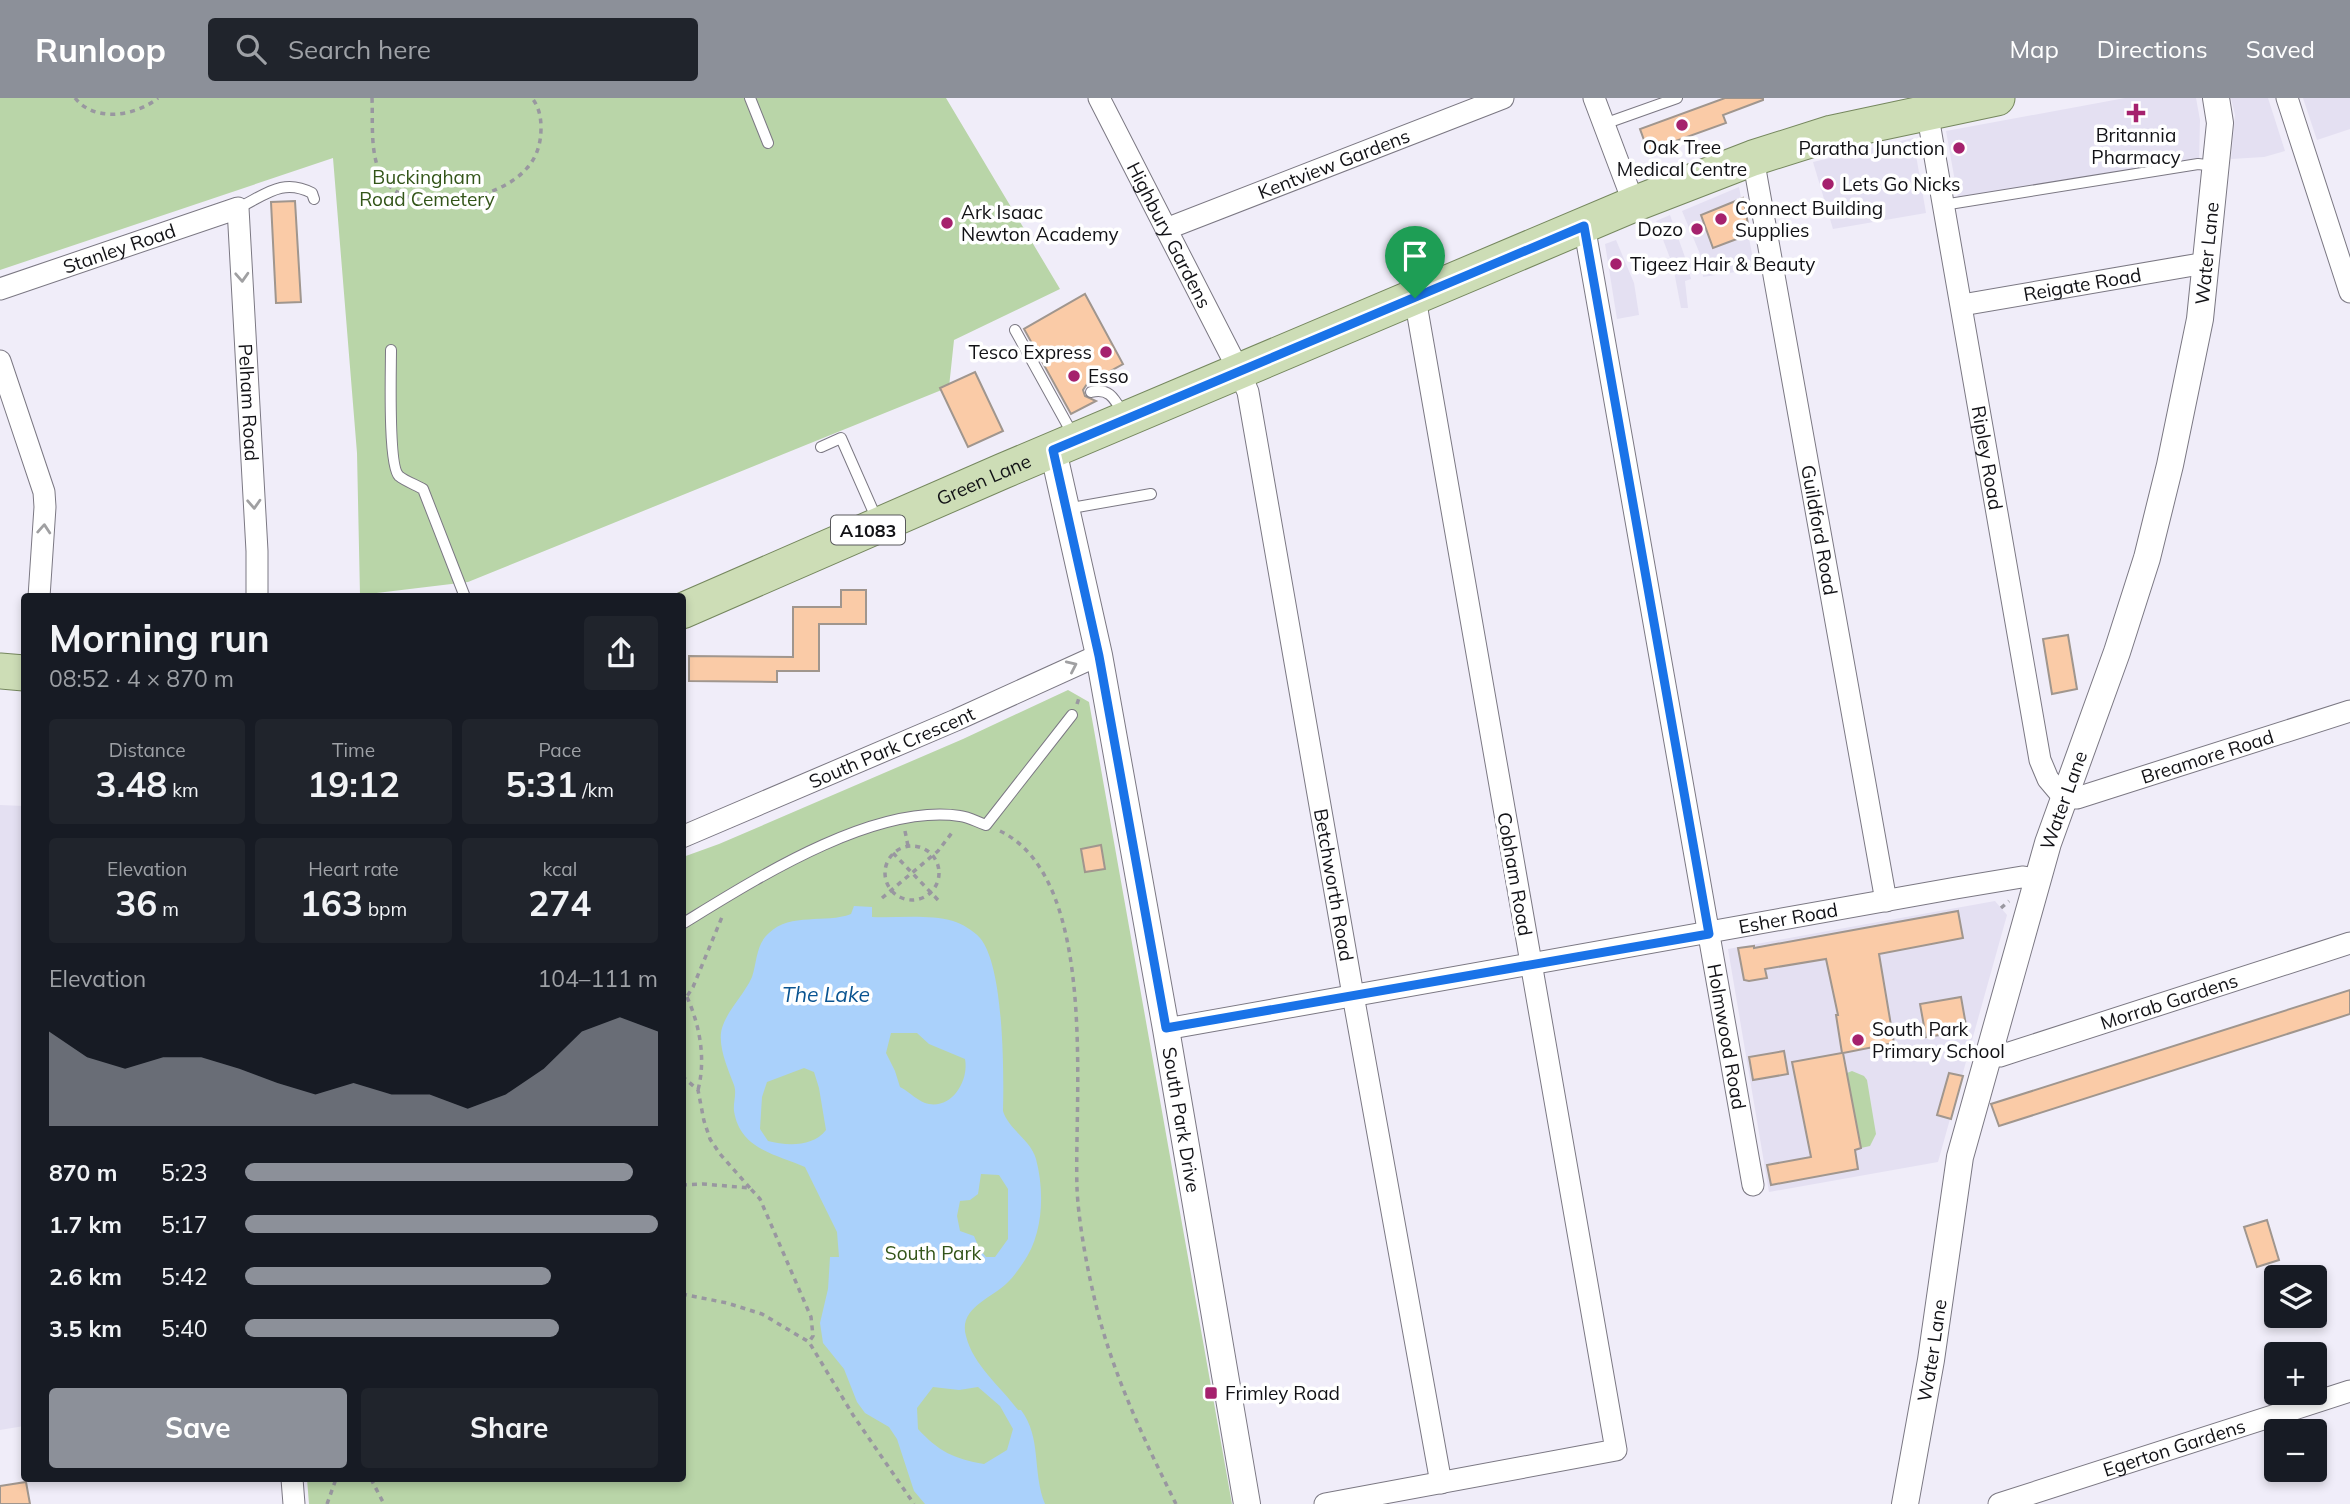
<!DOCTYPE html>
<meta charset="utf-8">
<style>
:root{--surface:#171b24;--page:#20242c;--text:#f1f3f6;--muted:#9ea1a6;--accent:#8c9099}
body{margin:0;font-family:Mulish,sans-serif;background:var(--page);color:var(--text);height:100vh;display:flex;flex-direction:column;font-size:26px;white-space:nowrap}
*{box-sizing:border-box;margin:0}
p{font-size:23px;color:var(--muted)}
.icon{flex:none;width:38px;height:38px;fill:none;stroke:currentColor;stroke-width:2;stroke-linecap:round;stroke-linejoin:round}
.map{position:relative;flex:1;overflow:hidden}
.sheet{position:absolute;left:21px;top:495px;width:665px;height:889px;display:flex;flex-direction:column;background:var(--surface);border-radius:7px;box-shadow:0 4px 10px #0003}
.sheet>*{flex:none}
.fabs{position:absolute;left:2264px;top:1167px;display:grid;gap:14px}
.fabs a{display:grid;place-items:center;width:63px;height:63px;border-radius:7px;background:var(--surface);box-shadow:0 4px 10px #0003;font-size:35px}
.pin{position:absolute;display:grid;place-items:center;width:60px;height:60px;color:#fff;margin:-72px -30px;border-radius:50% 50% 50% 0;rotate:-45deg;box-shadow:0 0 7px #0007}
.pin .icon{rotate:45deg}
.round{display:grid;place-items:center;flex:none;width:74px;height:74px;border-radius:7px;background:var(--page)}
.headline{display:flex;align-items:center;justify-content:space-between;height:119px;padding:0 28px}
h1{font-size:38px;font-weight:700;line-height:52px}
.stats{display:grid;grid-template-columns:repeat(3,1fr);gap:10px;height:119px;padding:7px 28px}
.stats div{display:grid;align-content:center;border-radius:7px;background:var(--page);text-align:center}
.stats b{font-size:35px;font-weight:700}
.stats small{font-size:19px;font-weight:400}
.stats p{font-size:19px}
.chart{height:196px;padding:14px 28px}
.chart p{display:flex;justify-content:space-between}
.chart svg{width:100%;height:126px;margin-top:7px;fill:var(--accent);opacity:.7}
.button{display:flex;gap:14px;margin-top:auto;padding:14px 28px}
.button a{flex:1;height:80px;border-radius:7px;background:var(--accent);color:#fff;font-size:28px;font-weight:700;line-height:80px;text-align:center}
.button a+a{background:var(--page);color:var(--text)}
ul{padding:0 28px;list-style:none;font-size:23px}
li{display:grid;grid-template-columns:112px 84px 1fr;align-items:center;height:52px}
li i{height:18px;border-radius:9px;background:var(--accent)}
header{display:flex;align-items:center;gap:42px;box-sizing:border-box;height:98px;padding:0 35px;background:var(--accent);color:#fff}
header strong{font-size:33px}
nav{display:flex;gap:38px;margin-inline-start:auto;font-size:24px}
.search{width:490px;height:63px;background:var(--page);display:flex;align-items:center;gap:18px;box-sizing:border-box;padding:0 24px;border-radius:7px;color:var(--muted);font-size:26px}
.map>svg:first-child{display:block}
</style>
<header>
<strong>Runloop</strong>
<div class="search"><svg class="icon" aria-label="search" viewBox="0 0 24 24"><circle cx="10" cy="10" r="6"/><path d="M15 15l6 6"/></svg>Search here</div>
<nav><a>Map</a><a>Directions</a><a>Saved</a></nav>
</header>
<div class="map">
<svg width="2350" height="1406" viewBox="0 0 2350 1406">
<rect width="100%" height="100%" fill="#f0edf9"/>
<g fill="#e4e0f2">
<polygon points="2125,0 2196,0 2200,22 2199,63 1958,100 1946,33"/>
<polygon points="2231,0 2268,0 2285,53 2264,59 2231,61 2235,17"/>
<polygon points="2303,0 2350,0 2350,31 2317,42"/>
<polygon points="1913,40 1926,115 1833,131 1813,64"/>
<polygon points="1739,89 1755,171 1703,179 1700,156 1682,113"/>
<polygon points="1670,117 1686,162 1691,181 1685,183 1688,210 1681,210 1673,168 1656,123"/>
<polygon points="1616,142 1634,185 1639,217 1617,221 1605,146"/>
<polygon points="0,707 24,708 24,1328 0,1332"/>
<polygon points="1995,803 2007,817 1938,1064 1769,1094 1728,851"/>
</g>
<g fill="#b9d5a8">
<polygon points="0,0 946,0 1060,191 954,242 949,289 468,484 360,497 357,355 333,60 0,172"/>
<polygon points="1068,592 1089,604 1232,1406 309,1406 307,1381 682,1381 683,759 719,746 963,641"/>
<polygon points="1852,973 1864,978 1867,982 1876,1036 1870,1048 1861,1050 1847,975"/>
</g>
<path fill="#aad1fb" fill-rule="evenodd" d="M854,808L872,809V819C898,820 928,816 953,823C962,826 973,832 980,840C1004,868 1004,975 1003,1013C1009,1032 1031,1042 1036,1061C1045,1095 1043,1137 1023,1165C1018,1172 1012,1181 1006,1186C992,1200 958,1210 966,1238C973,1267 1001,1289 1018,1312H1021C1042,1340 1032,1374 1045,1406H925L914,1393L897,1341L889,1329L865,1315L857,1304L844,1271L823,1245L820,1225L828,1191L830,1159H839L837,1134L805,1069C775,1056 740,1051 734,1013C733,1004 737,996 734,987C728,971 717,947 722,930C728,911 744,897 752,879C757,864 756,846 769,835C791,814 825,826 851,816ZM891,935H917L929,946L965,961C969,982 953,1010 929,1006C918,1004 910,994 900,989L895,973L886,955ZM804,970L814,974L819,990L826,1032C813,1049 787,1048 768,1043L760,1031L762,999L767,984ZM981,1076L999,1077L1008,1091V1141L995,1159H986L979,1150L974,1138L960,1133L957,1118L960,1103L970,1102L978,1096ZM933,1289L959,1292L978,1289L1000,1308L1013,1331L1007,1352L984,1366C954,1361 938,1353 918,1331L917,1310Z"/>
<g fill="#facba7" stroke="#a0968e" stroke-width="2">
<polygon points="1725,0 1763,0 1763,2 1723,17 1726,25 1648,53 1640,31"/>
<polygon points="1743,100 1750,136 1713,150 1701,117"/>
<polygon points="295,103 301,204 276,205 271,104"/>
<polygon points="1085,196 1123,266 1087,286 1083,292 1085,298 1096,303 1071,316 1024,231"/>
<polygon points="975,274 1003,333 968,349 940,290"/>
<polygon points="841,492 866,492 866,526 819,526 819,573 777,573 777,584 689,583 689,558 793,559 793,509 841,509"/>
<polygon points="2068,537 2077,591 2052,596 2043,541"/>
<polygon points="1101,747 1105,771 1085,774 1081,751"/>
<polygon points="1958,813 1963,840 1879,856 1894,945 1843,955 1861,1050 1855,1052 1858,1071 1771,1087 1767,1067 1811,1059 1792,964 1842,955 1836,917 1838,917 1826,861 1765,871 1767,880 1749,883 1744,882 1738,850 1754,848 1754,850"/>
<polygon points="2350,892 2350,916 1999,1028 1991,1006"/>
<polygon points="1961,899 1967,933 1926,939 1920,906"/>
<polygon points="1784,953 1788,976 1753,982 1749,959"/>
<polygon points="1949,975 1963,978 1951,1021 1937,1017"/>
<polygon points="2267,1122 2279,1162 2257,1169 2244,1129"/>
<polygon points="26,1384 30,1406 0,1406 0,1388"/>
</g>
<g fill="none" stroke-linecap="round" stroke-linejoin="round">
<defs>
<g id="service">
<polyline points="750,0 768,45"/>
<polyline points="1604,26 1677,0"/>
<polyline points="1943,107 2198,66 2215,68"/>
<path d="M238,110C264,98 282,79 312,95L314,101"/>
<polyline points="1015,232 1073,337"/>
<path d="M391,252C391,271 388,368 399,378C405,383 416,387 423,391L465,499"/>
<path d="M1091,294C1110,289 1115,302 1124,317"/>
<polyline points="821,349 841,340 878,424"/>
<polyline points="1066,411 1151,396"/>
<path d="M682,826C754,782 873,705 960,718C969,719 977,724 986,727L1072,617"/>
</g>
<g id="minor">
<path id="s1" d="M1099,0L1239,273L1248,294L1353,897L1441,1385"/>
<polyline points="1594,0 1634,106"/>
<polyline points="2287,0 2350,194"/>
<path id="s2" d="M1927,13L2040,662L2048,681L2064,700H2077L2350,613"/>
<path id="s3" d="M1753,60L1886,803"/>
<path id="s4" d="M1584,127L1753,1087"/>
<path id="s5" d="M1166,131L1503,0"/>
<path id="s6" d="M0,191L238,110L257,453V499"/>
<path id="s7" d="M1962,207L2194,167L2205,169"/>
<polyline points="0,263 44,394 45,409 39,499"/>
<path id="s8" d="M682,739L956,622L1099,557"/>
<path id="s9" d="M1166,931L1956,790L2022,779L2037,781"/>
<path id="s10" d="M1989,955L2000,958L2350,845"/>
<polyline points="292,1381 294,1406"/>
<polyline points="1325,1406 1616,1352 1415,200"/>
<path id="s11" d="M1999,1406L2350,1293"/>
</g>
<g id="tertiary">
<path id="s12" d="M1053,352L1099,557L1166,931L1247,1406"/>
<path id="s13" d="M1905,1406L1931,1262L1960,1059L2048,745L2117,554L2147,460L2170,367L2200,221L2220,25L2216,0"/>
</g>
<g id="primary">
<path id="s14" d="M682,513L1003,373L1634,106L1753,60L1832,35L1997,0"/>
<polyline points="0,573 24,575"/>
</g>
</defs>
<use href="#service" stroke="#7b7883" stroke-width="12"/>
<use href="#minor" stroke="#7b7883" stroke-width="23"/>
<use href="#tertiary" stroke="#7b7883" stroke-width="28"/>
<use href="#primary" stroke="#75875e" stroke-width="37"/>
<g stroke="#9997a0" stroke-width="3.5" stroke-dasharray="5 5" stroke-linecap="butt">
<path d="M75,0C95,25 136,18 158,0"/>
<path d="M372,0C373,24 370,53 380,75C402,123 499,104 527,70C537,59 541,45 541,30C541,19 539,9 532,0"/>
<polyline points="1077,606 1080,597"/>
<polyline points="905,733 908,748"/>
<path d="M1000,733C1099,781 1074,996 1077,1090C1078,1119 1086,1165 1093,1194C1109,1268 1142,1338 1176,1406"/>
<circle cx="912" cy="775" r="27"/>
<polyline points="893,755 939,803"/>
<polyline points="882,800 938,753 954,732"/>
<polyline points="2001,810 2009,803"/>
<path d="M687,899C700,928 706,961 698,992"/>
<polyline points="682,906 693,889 722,819"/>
<polyline points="682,978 698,992 704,1023 710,1041 720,1056 750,1090"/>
<polyline points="682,1087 703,1086 750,1090 760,1101 811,1219 813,1238 809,1244"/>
<polyline points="682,1196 727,1205 762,1216 809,1244 853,1317 914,1406"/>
<polyline points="371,1381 384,1406"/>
<polyline points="327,1406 336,1381"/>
</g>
<use href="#service" stroke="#fff" stroke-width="10"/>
<use href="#minor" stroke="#fff" stroke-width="21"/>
<use href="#tertiary" stroke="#fff" stroke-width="26"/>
<use href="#primary" stroke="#cdddb6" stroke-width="35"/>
</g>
<defs><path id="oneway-chevron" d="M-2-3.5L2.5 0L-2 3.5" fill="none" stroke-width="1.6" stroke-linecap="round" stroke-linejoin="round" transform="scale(1.75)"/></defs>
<g stroke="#a0a0a2">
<use href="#oneway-chevron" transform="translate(242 179) rotate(87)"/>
<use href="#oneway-chevron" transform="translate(254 406) rotate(87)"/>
<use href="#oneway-chevron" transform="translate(44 431) rotate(-86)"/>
<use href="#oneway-chevron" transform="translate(1072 568) rotate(-25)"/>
</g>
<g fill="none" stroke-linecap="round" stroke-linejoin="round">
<defs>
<polygon id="route" points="1584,128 1709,836 1166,930 1099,558 1053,352"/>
</defs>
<use href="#route" stroke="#fff" stroke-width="14"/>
<use href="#route" stroke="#1a73e8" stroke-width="9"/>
</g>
<g fill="#a5216d" stroke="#fff" stroke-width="2.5">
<path d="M2132.5 4.5h7v7h7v7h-7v7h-7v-7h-7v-7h7z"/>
<circle cx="1682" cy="27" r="7"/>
<circle cx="1959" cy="50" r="7"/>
<circle cx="1828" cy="86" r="7"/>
<circle cx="1721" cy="121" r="7"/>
<circle cx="947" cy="125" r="7"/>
<circle cx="1697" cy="131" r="7"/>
<circle cx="1616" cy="166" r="7"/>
<circle cx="1106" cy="254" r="7"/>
<circle cx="1074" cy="278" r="7"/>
<circle cx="1858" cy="942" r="7"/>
<rect x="1204" y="1288" width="14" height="14" rx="3.5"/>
</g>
<g text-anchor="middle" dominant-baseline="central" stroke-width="7" stroke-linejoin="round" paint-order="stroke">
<rect fill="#fff" stroke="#59595c" stroke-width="2" x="831" y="417.5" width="74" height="29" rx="5"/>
<g font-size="18" font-weight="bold" fill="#121216">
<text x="868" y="432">A1083</text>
</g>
<g font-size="19" fill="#121216" stroke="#fff" text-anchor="start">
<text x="2136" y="37" text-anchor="middle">Britannia<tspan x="2136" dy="22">Pharmacy</tspan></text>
<text x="1682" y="49" text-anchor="middle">Oak Tree<tspan x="1682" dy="22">Medical Centre</tspan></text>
<text x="1945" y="50" text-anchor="end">Paratha Junction</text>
<text x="1842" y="86">Lets Go Nicks</text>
<text x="1735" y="110">Connect Building<tspan x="1735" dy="22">Supplies</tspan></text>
<text x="961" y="114">Ark Isaac<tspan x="961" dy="22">Newton Academy</tspan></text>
<text x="1683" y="131" text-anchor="end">Dozo</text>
<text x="1630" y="166">Tigeez Hair &amp; Beauty</text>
<text x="1092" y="254" text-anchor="end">Tesco Express</text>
<text x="1088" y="278">Esso</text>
<text x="1872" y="931">South Park<tspan x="1872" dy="22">Primary School</tspan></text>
<text x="1225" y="1295">Frimley Road</text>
</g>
<g font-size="19" fill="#121216" stroke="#fff">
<text stroke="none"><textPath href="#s5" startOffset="180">Kentview Gardens</textPath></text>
<text stroke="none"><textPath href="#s1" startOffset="154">Highbury Gardens</textPath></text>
<text stroke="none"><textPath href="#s6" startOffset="126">Stanley Road</textPath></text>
<text stroke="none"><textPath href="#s13" startOffset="1290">Water Lane</textPath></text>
<text stroke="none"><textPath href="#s7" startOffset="122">Reigate Road</textPath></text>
<text stroke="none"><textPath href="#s6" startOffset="446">Pelham Road</textPath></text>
<text stroke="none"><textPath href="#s2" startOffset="352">Ripley Road</textPath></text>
<text stroke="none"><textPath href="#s14" startOffset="329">Green Lane</textPath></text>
<text stroke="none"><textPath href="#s3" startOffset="378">Guildford Road</textPath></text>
<text stroke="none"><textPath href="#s8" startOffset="228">South Park Crescent</textPath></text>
<text stroke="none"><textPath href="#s2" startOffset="854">Breamore Road</textPath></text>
<text stroke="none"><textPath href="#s13" startOffset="723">Water Lane</textPath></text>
<text transform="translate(1515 776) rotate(80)">Cobham Road</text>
<text stroke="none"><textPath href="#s1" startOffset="830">Betchworth Road</textPath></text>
<text stroke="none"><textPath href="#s9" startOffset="632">Esher Road</textPath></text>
<text stroke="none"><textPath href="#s10" startOffset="189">Morrab Gardens</textPath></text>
<text stroke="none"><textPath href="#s4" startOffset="824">Holmwood Road</textPath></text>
<text stroke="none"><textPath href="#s12" startOffset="682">South Park Drive</textPath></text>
<text stroke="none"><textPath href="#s13" startOffset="156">Water Lane</textPath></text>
<text stroke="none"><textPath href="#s11" startOffset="184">Egerton Gardens</textPath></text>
</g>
<g font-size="19" fill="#335519" stroke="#fff">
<text x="427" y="79">Buckingham<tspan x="427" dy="22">Road Cemetery</tspan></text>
<text x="933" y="1155">South Park</text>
</g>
<g font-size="21" font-style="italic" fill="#0a5491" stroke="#fff">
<text x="826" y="896">The Lake</text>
</g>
</g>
</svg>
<div class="fabs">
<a><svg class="icon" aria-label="layers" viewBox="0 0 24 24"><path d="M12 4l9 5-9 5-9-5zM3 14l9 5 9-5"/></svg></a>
<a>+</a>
<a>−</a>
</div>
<div class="pin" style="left:1415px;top:200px;background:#1e9e55"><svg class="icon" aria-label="arrive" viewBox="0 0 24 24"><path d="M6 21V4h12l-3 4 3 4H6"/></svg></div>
<section class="sheet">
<div class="headline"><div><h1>Morning run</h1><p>08:52 · 4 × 870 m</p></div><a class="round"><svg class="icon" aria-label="share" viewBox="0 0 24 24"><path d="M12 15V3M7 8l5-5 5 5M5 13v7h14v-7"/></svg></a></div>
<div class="stats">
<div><p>Distance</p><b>3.48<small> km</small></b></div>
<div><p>Time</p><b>19:12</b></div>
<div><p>Pace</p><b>5:31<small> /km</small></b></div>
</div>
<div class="stats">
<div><p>Elevation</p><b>36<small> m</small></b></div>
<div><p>Heart rate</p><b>163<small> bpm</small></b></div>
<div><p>kcal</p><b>274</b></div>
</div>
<div class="chart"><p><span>Elevation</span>104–111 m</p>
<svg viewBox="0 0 160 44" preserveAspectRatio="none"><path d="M0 44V11L10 20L20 24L30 20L40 20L50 24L60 29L70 33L80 29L90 33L100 33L110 38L120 33L130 24L140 11L150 6L160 11V44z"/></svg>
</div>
<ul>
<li><b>870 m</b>5:23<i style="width:94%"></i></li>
<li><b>1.7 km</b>5:17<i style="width:100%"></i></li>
<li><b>2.6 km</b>5:42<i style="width:74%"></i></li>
<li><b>3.5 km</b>5:40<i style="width:76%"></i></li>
</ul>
<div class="button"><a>Save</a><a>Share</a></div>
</section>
</div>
